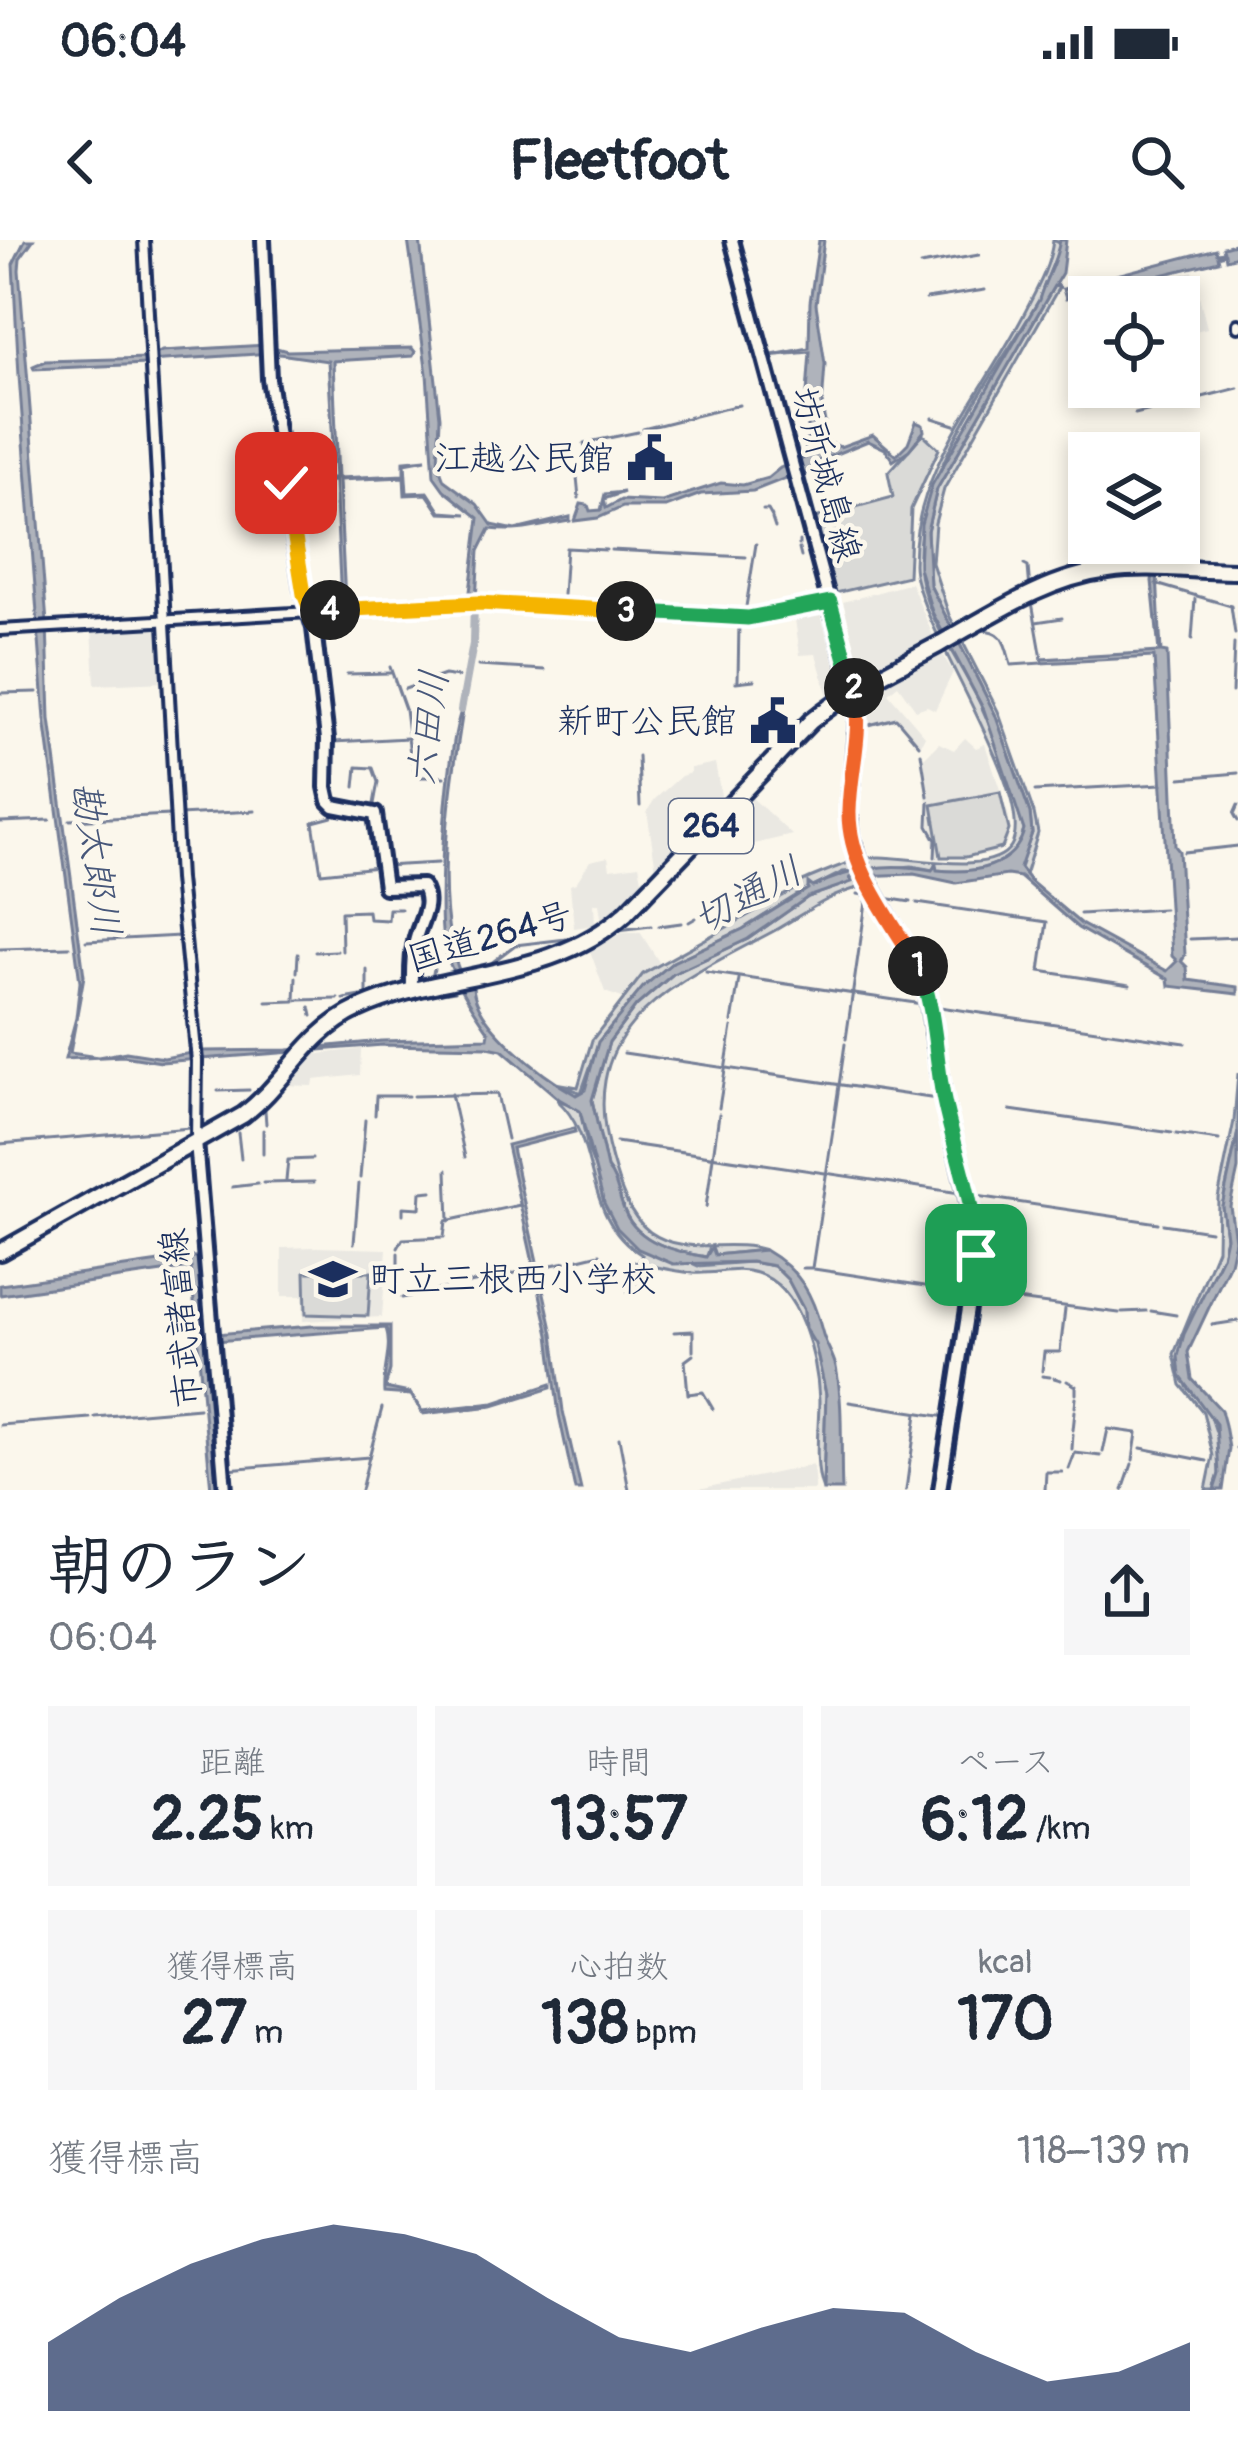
<!DOCTYPE html>
<html lang="ja">
<meta charset="utf-8">
<style>
:root{--surface:#fff;--page:#f6f6f7;--text:#1f2937;--muted:#747a83;--accent:#1b2f5e}
body{margin:0;font-family:Pangolin,"Klee One",sans-serif;background:var(--page);color:var(--text);height:100vh;display:flex;flex-direction:column;font-size:45px;white-space:nowrap}
*{box-sizing:border-box;margin:0}
p{font-size:39px;color:var(--muted)}
.icon{flex:none;width:66px;height:66px;fill:none;stroke:currentColor;stroke-width:2;stroke-linecap:round;stroke-linejoin:round}
.map{position:relative;height:1250px;overflow:hidden}
.sheet{display:flex;flex-direction:column;background:var(--surface);flex:1}
.sheet>*{flex:none}
.buttons{position:absolute;left:1068px;top:36px;display:grid;gap:24px}
.buttons a{display:grid;place-items:center;width:132px;height:132px;border-radius:0px;background:var(--surface);box-shadow:0 6px 18px #0003;font-size:60px}
.pin{position:absolute;display:grid;place-items:center;width:102px;height:102px;color:#fff;margin:-51px;border-radius:24px;box-shadow:0 6px 18px #0006}
.km{position:absolute;width:60px;height:60px;margin:-30px;border-radius:50%;background:#222;color:#fff;font-size:33px;line-height:60px;text-align:center}
.round{display:grid;place-items:center;flex:none;width:126px;height:126px;border-radius:0px;background:var(--page)}
.head{display:flex;align-items:center;justify-content:space-between;height:204px;padding:0 48px}
h1{font-size:66px;font-weight:700;line-height:90px}
.metrics{display:grid;grid-template-columns:repeat(3,1fr);gap:18px;height:204px;padding:12px 48px}
.metrics div{display:grid;align-content:center;border-radius:0px;background:var(--page);text-align:center}
.metrics b{font-size:60px;font-weight:700}
.metrics small{font-size:33px;font-weight:400}
.metrics p{font-size:33px}
.chart{height:336px;padding:24px 48px}
.chart p{display:flex;justify-content:space-between}
.chart svg{width:100%;height:216px;margin-top:12px;fill:var(--accent);opacity:.7}
.status{display:flex;justify-content:space-between;align-items:center;height:84px;padding:0 60px;background:var(--surface);direction:ltr}
.status svg{height:33px;fill:currentColor}
header{display:flex;justify-content:space-between;align-items:center;height:156px;padding:0 48px;background:var(--surface);font-size:54px;font-weight:700}
.map>svg:first-child{display:block}
</style>
<div class="status"><b>06:04</b><svg viewBox="0 0 49 12"><path d="M0 12V9h3v3zM5 12V6h3v6zM10 12V3h3v9zM15 12V0h3v12zM26 1h20v11H26zM47 4h2v5h-2z"/></svg></div>
<header><svg class="icon" aria-label="back" viewBox="0 0 24 24"><path d="M15 5l-7 7 7 7"/></svg>Fleetfoot<svg class="icon" aria-label="search" viewBox="0 0 24 24"><circle cx="10" cy="10" r="6"/><path d="M15 15l6 6"/></svg></header>
<div class="map">
<svg width="1238" height="1250" viewBox="0 0 1238 1250">
<rect width="100%" height="100%" fill="#fbf7ec"/>
<filter id="ink" filterUnits="userSpaceOnUse"><feTurbulence type="fractalNoise" baseFrequency=".00833" numOctaves="2"/><feDisplacementMap in="SourceGraphic" scale="24" xChannelSelector="R" yChannelSelector="G"/><feConvolveMatrix kernelMatrix="1 2 1 2 8 2 1 2 1" color-interpolation-filters="sRGB"/></filter>
<g filter="url(#ink)">
<g fill="#eae8e2">
<polygon points="1193,31 1207,88 1179,95 1179,57 1107,57 1106,52"/>
<polygon points="911,343 935,401 863,437 856,433 854,403 843,362"/>
<polygon points="821,367 826,370 847,438 842,451 829,460 816,414 800,415 794,372"/>
<polygon points="162,383 165,442 95,445 92,387"/>
<polygon points="939,409 953,432 935,470 927,466 916,470 898,445 888,453 925,496 920,506 896,478 864,486 861,458 866,450"/>
<polygon points="965,498 976,508 985,504 1009,577 1008,602 996,614 935,619 921,521 939,503 954,510"/>
<polygon points="715,523 723,566 657,636 647,571 655,559 681,536 690,533 691,528"/>
<polygon points="749,555 792,595 746,606 719,585"/>
<polygon points="608,617 610,629 639,625 644,649 602,684 599,663 594,663 595,685 574,688 570,645 576,643 590,621"/>
<polygon points="640,692 659,722 622,758 605,752 590,711 622,693"/>
<polygon points="361,809 360,835 314,840 313,846 278,845 302,816"/>
<polygon points="316,1007 387,1009 382,1077 303,1081 303,1056 282,1056 282,1008"/>
<polygon points="813,1225 815,1250 694,1250"/>
</g>
<g fill="#dadad7" stroke="#7a849a" stroke-width="3">
<path d="M1053,0L1060,3C1055,25 1045,40 1039,60C996,134 914,238 919,325C922,375 962,423 982,468C1000,506 1011,550 1024,590C1015,629 971,634 937,630L935,625L933,630L912,626L843,632L797,655L743,689L673,722L599,802L581,853L555,843L578,847L592,800L643,734L795,649L800,642C825,632 851,619 878,617C909,616 992,637 1011,606C1040,557 914,382 914,324C914,230 981,156 1023,76C1035,52 1050,28 1053,0Z"/>
<polygon points="1054,46 1059,47 944,249 935,283 932,323 949,375 998,471 1034,573 1038,593 1025,635 1019,627 1032,593 1030,573 995,474 930,346 927,291 937,249"/>
<polygon points="923,194 939,209 911,269 908,336 836,353 831,350 811,279 893,257 888,233"/>
<polygon points="1000,552 1009,590 1002,608 966,617 941,617 932,565"/>
<path d="M858,636L862,647C827,655 802,675 772,692C673,745 572,785 612,920C619,945 628,975 650,992C685,1017 728,998 765,1010L715,1015L709,1009L707,1017C677,1012 638,1003 625,972C618,957 618,941 607,928L592,860L609,802L636,766L673,734L748,699L808,657L848,643L849,639Z"/>
<polygon points="1238,833 1238,891 1222,966 1226,997 1222,1016 1184,1094 1187,1147 1209,1171 1220,1204 1219,1234 1214,1250 1206,1250 1213,1216 1203,1172 1181,1145 1174,1114 1217,1009 1218,958 1234,881"/>
<path d="M557,860L573,865L580,871L588,909L617,988L698,1026L751,1022L774,1026L788,1039L804,1070L805,1088L815,1104L826,1154L823,1250C813,1226 819,1188 819,1160C817,1119 802,1047 757,1033C735,1026 715,1035 693,1033C678,1032 662,1028 647,1025L645,1048L628,1051L633,1022L638,1023L642,1015C579,976 603,901 557,860Z"/>
<polygon points="305,1032 371,1032 368,1076 306,1074"/>
</g>
<g fill="#afb3bb" stroke="#747e96" stroke-width="3">
<path d="M25,0H33L20,18L19,30L47,383L50,479L84,736L70,813L98,817L126,812L164,818L202,811L288,810L382,801L488,798L489,792C471,766 454,740 445,710C434,677 448,491 464,464C452,542 427,678 467,747L473,745C473,784 544,837 576,855L585,850L598,802L643,747L673,722L743,689L808,649V643L813,647C854,627 887,622 932,630L936,625L937,630C972,634 1015,628 1024,590L984,470L932,372L919,328L921,284L932,245L1039,60C1045,38 1056,24 1060,0H1066L1062,33L1056,43L1059,47L1054,46L937,249L927,291L930,345L995,474L1030,573L1032,593L1020,628L1030,641L1081,684L1167,731L1177,721L1172,716L1154,417L1042,423V419L1159,412L1152,341L1153,334H1157L1161,412L1167,413L1175,606L1179,611L1185,715L1181,721L1187,727L1188,740L1238,747V754L1169,746L1168,739L1078,688L1020,637L1007,635L956,643L914,634L858,636L850,638L852,642L808,657L748,699L673,734L636,766L609,802L592,860L607,928C618,941 618,957 625,972C638,1003 677,1012 706,1017L712,1007L715,1015L765,1010C800,1030 813,1055 822,1091C825,1104 833,1114 836,1127C844,1168 840,1208 842,1250H823L826,1154L815,1104L805,1088L804,1070L788,1040L774,1026L751,1022L673,1024L638,1009L617,988L604,963L580,871L559,859L502,810L488,807L383,805L161,822L123,816L65,819L76,778L80,742L45,479L19,136L13,24Z"/>
<path d="M408,0H420L440,177L438,224L444,240L477,264L492,285L515,290L570,277V281C540,285 523,293 490,289L479,311L476,360H469L479,278L444,250L434,236L427,134Z"/>
<polygon points="819,0 824,0 816,64 825,124 822,167 825,182 816,198 822,199 828,209 833,204 840,207 873,195 896,215 908,203 916,182 923,185 924,191 909,210 893,221 885,209 868,201 816,222 801,239 791,236 753,251 701,254 666,267 623,267 598,278 575,281 581,264 588,265 590,271 601,270 605,254 624,252 604,259 606,268 621,260 662,262 721,243 743,245 768,238 780,228 805,218 806,200 813,197 805,193 808,190 808,181 805,180 810,112 767,116 809,108 810,62"/>
<polygon points="1238,3 1238,16 1226,19 1225,14 1218,16 1219,21 1104,49 1105,57 1091,57 1089,53 1066,59 1063,49 1216,9 1217,13 1224,12 1223,7"/>
<polygon points="266,105 287,111 412,108 415,112 413,116 333,121 338,238 404,235 404,221 426,219 405,223 407,253 428,252 441,272 467,274 440,273 427,254 405,255 404,237 339,240 345,361 464,356 464,360 313,367 341,363 335,241 291,242 287,238 335,238 328,121 272,113 149,121 147,124 34,129 33,126 45,121 149,118 162,111"/>
<polygon points="574,888 575,892 512,908 553,1094 563,1171 581,1250 575,1250 559,1175 549,1095 507,905"/>
<polygon points="1238,892 1238,929 1230,966 1235,1000 1230,1023 1188,1112 1192,1139 1221,1170 1225,1185 1229,1208 1223,1250 1214,1250 1219,1234 1216,1184 1180,1136 1178,1116 1184,1094 1222,1016 1226,997 1222,966"/>
<polygon points="201,1016 221,1250 211,1250 191,1028 0,1055 0,1045"/>
<path d="M312,1086H390V1130L385,1148L410,1153L422,1171L494,1163L551,1144V1148L493,1166L423,1174L411,1155L384,1153C382,1131 393,1108 386,1088L216,1101L215,1094Z"/>
</g>
<g fill="none" stroke-linecap="round" stroke-linejoin="round">
<g stroke="#747e96" stroke-width="3">
<polyline points="731,16 736,38"/>
<polyline points="920,25 979,15"/>
<polyline points="926,59 985,50"/>
<polyline points="1135,174 1238,148"/>
<polyline points="933,178 955,185"/>
<polyline points="643,189 739,165"/>
<polyline points="802,239 810,267"/>
<polyline points="579,258 576,227 590,223 584,203 638,192"/>
<polyline points="763,270 768,270 772,277"/>
<polyline points="811,271 814,282"/>
<polyline points="772,279 775,288"/>
<polyline points="1073,279 1085,279"/>
<polyline points="817,293 824,316"/>
<polyline points="799,301 799,305"/>
<polyline points="799,309 801,317"/>
<polyline points="611,310 746,317"/>
<polyline points="1024,325 1028,327 1030,350"/>
<polyline points="827,328 830,338"/>
<polyline points="1156,344 1231,366 1235,394"/>
<polyline points="563,355 566,308 606,310"/>
<polyline points="1032,362 1042,419"/>
<polyline points="745,373 756,304"/>
<polyline points="170,375 304,367"/>
<polyline points="51,382 160,375"/>
<polyline points="1036,382 1062,378"/>
<path d="M980,390C1005,390 1005,404 1011,425L1042,423"/>
<polyline points="1192,399 1195,359"/>
<polyline points="478,426 545,430"/>
<polyline points="390,427 405,469 408,493"/>
<polyline points="347,434 390,433"/>
<polyline points="738,440 739,382"/>
<polyline points="736,442 754,440"/>
<polyline points="405,449 444,435 458,437"/>
<polyline points="1232,452 1234,404"/>
<polyline points="0,453 37,452"/>
<polyline points="865,486 896,478 919,505"/>
<polyline points="921,513 928,556"/>
<polyline points="638,516 640,566"/>
<polyline points="414,528 415,537 444,537"/>
<polyline points="1181,538 1238,533"/>
<polyline points="355,547 357,527 373,528 378,542 374,564"/>
<polyline points="331,551 334,502 408,498 411,521"/>
<polyline points="1035,551 1162,544"/>
<polyline points="929,562 928,586 936,600 935,617"/>
<polyline points="1238,565 1234,574 1238,581"/>
<polyline points="334,572 332,577 313,582 321,633 377,627"/>
<polyline points="179,575 255,571"/>
<polyline points="70,580 170,575"/>
<polyline points="0,582 50,580"/>
<polyline points="1184,612 1238,606"/>
<polyline points="384,626 438,623"/>
<polyline points="185,637 201,806"/>
<polyline points="858,654 869,656"/>
<polyline points="884,658 911,662"/>
<polyline points="917,663 1047,682 1040,731 1130,745"/>
<polyline points="1080,674 1164,669"/>
<polyline points="689,682 696,678"/>
<polyline points="659,686 681,683"/>
<polyline points="1190,699 1238,697"/>
<polyline points="86,701 180,696"/>
<polyline points="860,705 867,655"/>
<polyline points="590,708 618,690 651,686"/>
<polyline points="0,709 69,707"/>
<polyline points="342,711 341,672 368,671 369,679 388,680 389,669 401,669"/>
<polyline points="315,712 337,711"/>
<polyline points="486,727 515,705 575,698"/>
<polyline points="297,732 298,714"/>
<polyline points="706,732 922,764"/>
<polyline points="432,739 438,707"/>
<polyline points="429,755 455,751"/>
<polyline points="344,759 367,755 367,730"/>
<polyline points="298,760 338,759"/>
<polyline points="267,762 295,761 296,737"/>
<polyline points="933,766 1185,803"/>
<polyline points="310,767 312,776"/>
<polyline points="732,782 739,739"/>
<polyline points="846,799 859,709"/>
<polyline points="624,813 937,859"/>
<polyline points="218,851 249,850"/>
<polyline points="451,854 465,917"/>
<polyline points="413,856 497,854 507,899"/>
<polyline points="719,868 732,787"/>
<polyline points="265,870 266,884"/>
<polyline points="1010,870 1172,893"/>
<polyline points="375,875 376,856 408,856"/>
<polyline points="833,887 845,804"/>
<polyline points="238,893 241,919"/>
<polyline points="1176,894 1219,900"/>
<polyline points="616,902 960,953"/>
<polyline points="0,904 190,888"/>
<polyline points="263,914 263,890"/>
<polyline points="447,930 449,981"/>
<polyline points="360,938 365,880"/>
<polyline points="286,941 288,920 312,919"/>
<polyline points="263,943 314,942"/>
<polyline points="232,947 258,944"/>
<polyline points="970,955 1158,983"/>
<polyline points="706,967 719,874"/>
<polyline points="403,974 403,967 420,968 421,952 432,951"/>
<polyline points="1163,984 1210,991"/>
<polyline points="354,1003 359,944"/>
<polyline points="398,1008 403,999 444,997 446,981 520,965"/>
<polyline points="398,1013 398,1027"/>
<polyline points="575,1020 600,1014"/>
<polyline points="803,1028 812,1028 833,890"/>
<polyline points="532,1029 571,1021"/>
<polyline points="814,1029 964,1052"/>
<polyline points="974,1054 988,1056"/>
<polyline points="994,1057 1119,1073"/>
<polyline points="402,1058 529,1030"/>
<polyline points="1151,1071 1176,1075"/>
<polyline points="1122,1072 1146,1071"/>
<polyline points="1212,1085 1238,1081"/>
<polyline points="674,1092 693,1091 693,1111"/>
<polyline points="693,1115 685,1121 688,1154 703,1152 713,1169"/>
<polyline points="1042,1131 1044,1112 1060,1112 1065,1069"/>
<polyline points="1042,1136 1050,1137"/>
<polyline points="1054,1138 1061,1140"/>
<polyline points="1067,1141 1076,1146 1076,1154"/>
<polyline points="849,1162 946,1177"/>
<polyline points="1075,1167 1076,1158"/>
<polyline points="95,1177 199,1168"/>
<polyline points="0,1185 90,1178"/>
<polyline points="1073,1190 1075,1171"/>
<polyline points="619,1198 629,1250"/>
<polyline points="1141,1208 1207,1221"/>
<polyline points="1236,1208 1238,1208"/>
<polyline points="1072,1209 1073,1194"/>
<polyline points="1103,1212 1108,1189 1137,1193 1133,1220"/>
<polyline points="911,1217 917,1174"/>
<polyline points="227,1229 369,1217 382,1168"/>
<polyline points="1069,1229 1075,1213 1101,1216"/>
<polyline points="361,1250 369,1217"/>
<polyline points="906,1250 910,1220"/>
<polyline points="1045,1250 1046,1232 1062,1232"/>
<polyline points="1123,1250 1132,1224"/>
</g>
<polyline stroke="#afb3bb" stroke-width="8" points="461,470 473,404 474,360"/>
<defs>
<g id="minor">
<polyline points="144,0 179,639 197,821 196,900"/>
<polyline points="1238,84 1238,87"/>
<polyline points="0,390 467,363 748,378 830,361"/>
</g>
<g id="major">
<path d="M263,0L269,139L302,349L314,388L327,499L326,547L329,561L334,566L375,574L385,647L422,646C434,665 419,682 415,702C411,718 412,736 412,752"/>
<polyline points="732,0 858,468 849,568 852,597 863,632 924,739 944,861 973,983 974,1030 940,1250"/>
<polyline points="196,901 225,1250"/>
</g>
<path id="highway" d="M0,1012L243,875C286,843 307,792 358,769C446,729 551,741 626,673L811,481C850,449 895,428 938,405C992,375 1046,338 1108,330C1150,324 1195,331 1238,331"/>
</defs>
<use href="#minor" stroke="#1b2f5e" stroke-width="16"/>
<use href="#major" stroke="#1b2f5e" stroke-width="20"/>
<use href="#highway" stroke="#1b2f5e" stroke-width="22"/>
<use href="#minor" stroke="#fbf7ec" stroke-width="8"/>
<use href="#major" stroke="#fbf7ec" stroke-width="10"/>
<use href="#highway" stroke="#fbf7ec" stroke-width="14"/>
</g>
</g>
<g fill="none" stroke-linecap="round" stroke-linejoin="round" filter="url(#ink)">
<defs>
<path id="split-1" d="M918,726C935,766 935,813 943,856C953,908 976,962 976,1015"/>
<path id="split-2" d="M854,448C864,490 850,528 849,571C848,628 891,679 918,726"/>
<polyline id="split-3" points="626,371 748,378 830,362 854,448"/>
<polyline id="split-4" points="330,370 479,363 626,371"/>
<polyline id="split-5" points="286,243 304,354 311,371 330,370"/>
</defs>
<use href="#split-1" stroke="#fff" stroke-width="24"/>
<use href="#split-2" stroke="#fff" stroke-width="24"/>
<use href="#split-3" stroke="#fff" stroke-width="24"/>
<use href="#split-4" stroke="#fff" stroke-width="24"/>
<use href="#split-5" stroke="#fff" stroke-width="24"/>
<use href="#split-1" stroke="#22a559" stroke-width="15"/>
<use href="#split-2" stroke="#f0652b" stroke-width="15"/>
<use href="#split-3" stroke="#22a559" stroke-width="15"/>
<use href="#split-4" stroke="#f5b400" stroke-width="15"/>
<use href="#split-5" stroke="#f5b400" stroke-width="15"/>
</g>
<defs>
<symbol id="civic-bare" viewBox="-9 -9 18 18"><path d="M-.6-6.5H3V-4.5H.6V-3L4-1V1h2V6H-6V1h2V-1L-.6-3ZM-1.2 2.5V6h2.4V2.5Z" fill="#1b2f5e" stroke="#fbf7ec" stroke-width="2.5" paint-order="stroke"/></symbol>
<symbol id="school-bare" viewBox="-9 -9 18 18"><path d="M0-5L7-2L0 1L-7-2ZM-4 1L0 2.5L4 1V4Q0 6-4 4Z" fill="#1b2f5e" stroke="#fbf7ec" stroke-width="2.5" paint-order="stroke"/></symbol>
</defs>
<g fill-rule="evenodd">
<use href="#civic-bare" x="617" y="185" width="66" height="66"/>
<use href="#civic-bare" x="740" y="448" width="66" height="66"/>
<use href="#school-bare" x="300" y="1006" width="66" height="66"/>
</g>
<g text-anchor="middle" dominant-baseline="central" stroke-width="9" stroke-linejoin="round" paint-order="stroke">
<rect fill="#fbf7ec" stroke="#5e6b89" stroke-width="3" x="669" y="559" width="84" height="54" rx="9"/>
<g font-size="33" font-weight="bold" fill="#1b2f5e">
<text x="711" y="586">264</text>
</g>
<g font-size="36" fill="#1b2f5e" stroke="#fbf7ec" text-anchor="end">
<text x="614" y="218">江越公民館</text>
<text x="737" y="481">新町公民館</text>
<text x="369" y="1039" text-anchor="start">町立三根西小学校</text>
</g>
<g font-size="36" fill="#1b2f5e" stroke="#fbf7ec">
<text transform="translate(826 234) rotate(75)">坊所城島線</text>
<text transform="translate(490 697) rotate(-16)">国道264号</text>
<text transform="translate(181 1078) rotate(-95)">市武諸富線</text>
</g>
<g font-size="39" font-style="italic" fill="#47577a" stroke="#fbf7ec">
<text transform="translate(428 488) rotate(-83)">六田川</text>
<text transform="translate(96 619) rotate(82)">勘太郎川</text>
<text transform="translate(748 655) rotate(-28)">切通川</text>
</g>
</g>
</svg>
<div class="buttons">
<a><svg class="icon" aria-label="locate" viewBox="0 0 24 24"><circle cx="12" cy="12" r="6"/><path d="M12 2v4M12 18v4M2 12h4M18 12h4"/></svg></a>
<a><svg class="icon" aria-label="layers" viewBox="0 0 24 24"><path d="M12 4l9 5-9 5-9-5zM3 14l9 5 9-5"/></svg></a>
</div>
<div class="pin" style="left:976px;top:1015px;background:#1e9e55"><svg class="icon" aria-label="arrive" viewBox="0 0 24 24"><path d="M6 21V4h12l-3 4 3 4H6"/></svg></div>
<div class="pin" style="left:286px;top:243px;background:#d93025"><svg class="icon" aria-label="check" viewBox="0 0 24 24"><path d="M5 12l5 5 9-10"/></svg></div>
<b class="km" style="left:918px;top:726px">1</b>
<b class="km" style="left:854px;top:448px">2</b>
<b class="km" style="left:626px;top:371px">3</b>
<b class="km" style="left:330px;top:370px">4</b>
</div>
<section class="sheet">
<div class="head"><div><h1>朝のラン</h1><p>06:04</p></div><a class="round"><svg class="icon" aria-label="share" viewBox="0 0 24 24"><path d="M12 15V3M7 8l5-5 5 5M5 13v7h14v-7"/></svg></a></div>
<div class="metrics">
<div><p>距離</p><b>2.25<small> km</small></b></div>
<div><p>時間</p><b>13:57</b></div>
<div><p>ペース</p><b>6:12<small> /km</small></b></div>
</div>
<div class="metrics">
<div><p>獲得標高</p><b>27<small> m</small></b></div>
<div><p>心拍数</p><b>138<small> bpm</small></b></div>
<div><p>kcal</p><b>170</b></div>
</div>
<div class="chart"><p><span>獲得標高</span>118–139 m</p>
<svg viewBox="0 0 160 44" preserveAspectRatio="none"><path d="M0 44V30L10 21L20 14L30 9L40 6L50 8L60 12L70 21L80 29L90 32L100 27L110 23L120 24L130 32L140 38L150 36L160 30V44z"/></svg>
</div>
</section>
